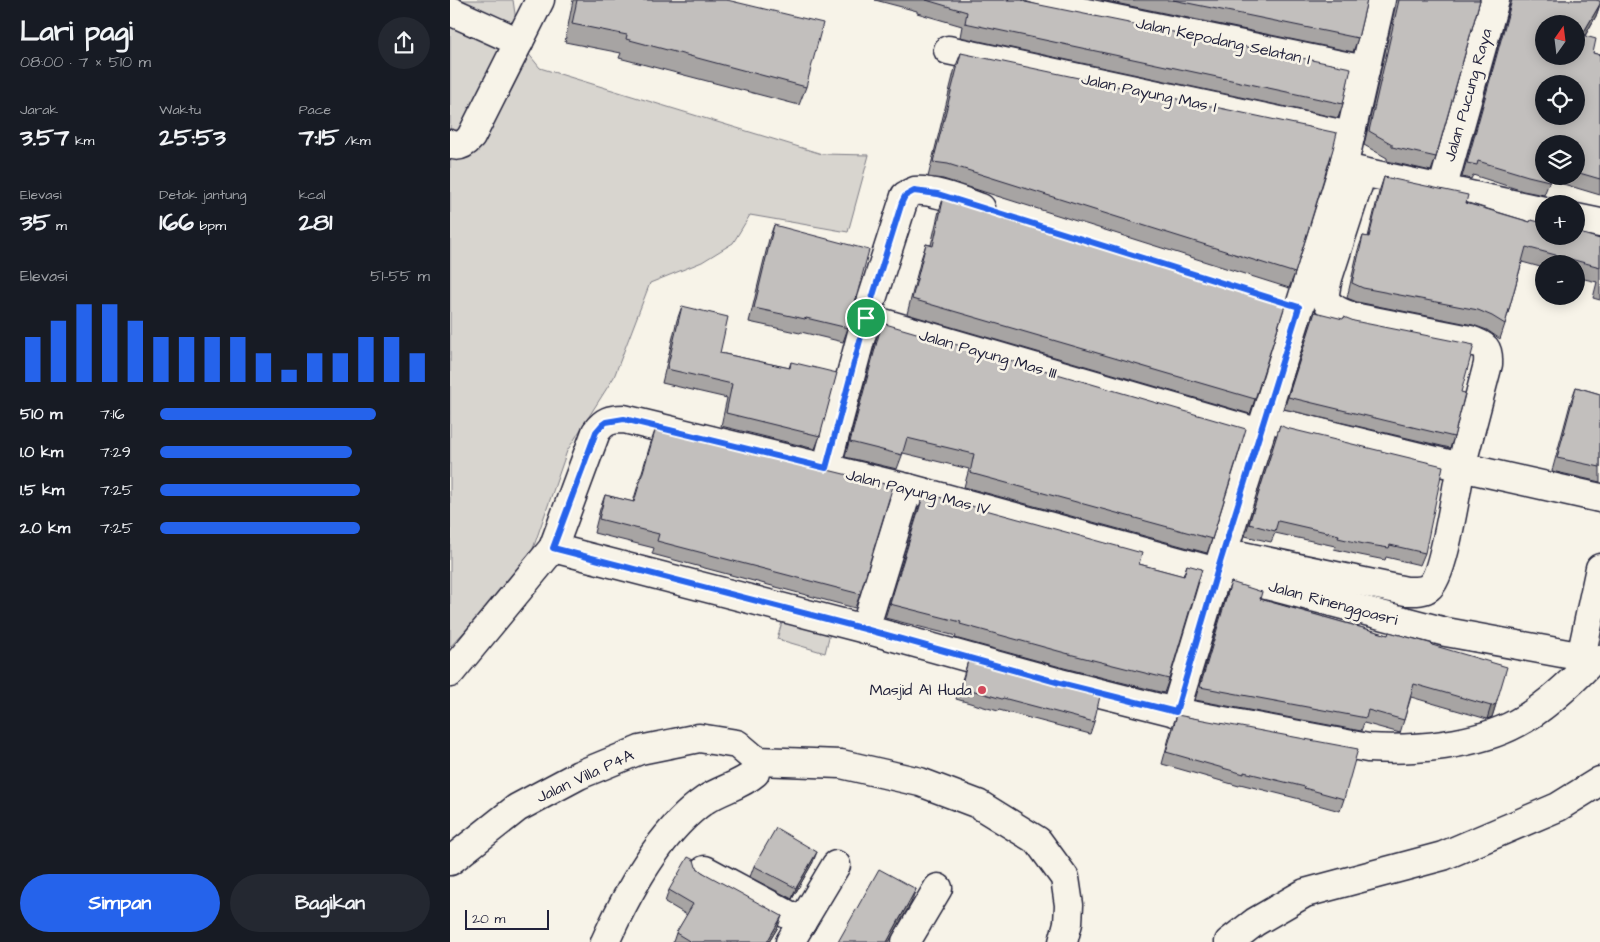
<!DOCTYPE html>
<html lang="id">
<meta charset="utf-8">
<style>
:root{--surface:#171b24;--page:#242831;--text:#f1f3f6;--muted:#9ea1a6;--accent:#2563eb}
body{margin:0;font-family:"Architects Daughter",sans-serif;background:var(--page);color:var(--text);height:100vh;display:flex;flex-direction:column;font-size:19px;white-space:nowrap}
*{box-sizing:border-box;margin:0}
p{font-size:16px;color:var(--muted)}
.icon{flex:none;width:28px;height:28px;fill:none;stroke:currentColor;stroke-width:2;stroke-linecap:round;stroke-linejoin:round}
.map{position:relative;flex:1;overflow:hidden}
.sheet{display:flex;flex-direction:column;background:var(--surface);width:450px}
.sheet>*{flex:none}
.needle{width:32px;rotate:14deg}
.buttons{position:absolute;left:1085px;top:15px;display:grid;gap:10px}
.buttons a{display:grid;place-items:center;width:50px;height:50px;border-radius:50%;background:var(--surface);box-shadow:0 2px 12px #0003;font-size:25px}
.scale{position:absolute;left:15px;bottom:12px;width:84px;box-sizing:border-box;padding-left:5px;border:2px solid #22223b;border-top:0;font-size:14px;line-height:18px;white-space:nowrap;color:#22223b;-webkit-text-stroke:4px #f7f3e8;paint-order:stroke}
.pin{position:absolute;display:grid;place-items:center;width:42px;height:42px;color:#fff;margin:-21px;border:2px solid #fff;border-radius:50%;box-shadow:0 1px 5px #0007}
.round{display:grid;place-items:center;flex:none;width:52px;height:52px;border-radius:26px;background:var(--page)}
.head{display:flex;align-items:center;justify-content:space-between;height:85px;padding:0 20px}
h1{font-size:28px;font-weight:700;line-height:38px}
.metrics{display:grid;grid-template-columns:repeat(3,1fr);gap:8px;height:85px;padding:5px 20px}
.metrics div{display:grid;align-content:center}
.metrics b{font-size:25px;font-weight:700}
.metrics small{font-size:14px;font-weight:400}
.metrics p{font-size:14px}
.chart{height:140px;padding:10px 20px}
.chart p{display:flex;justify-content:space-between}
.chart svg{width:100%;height:90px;margin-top:5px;stroke:var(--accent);stroke-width:6}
.primary-button{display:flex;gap:10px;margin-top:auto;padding:10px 20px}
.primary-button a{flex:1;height:58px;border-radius:30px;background:var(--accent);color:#fff;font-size:20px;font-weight:700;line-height:58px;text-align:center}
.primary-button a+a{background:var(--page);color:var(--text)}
ul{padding:0 20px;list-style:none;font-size:16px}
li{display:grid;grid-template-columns:80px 60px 1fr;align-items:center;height:38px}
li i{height:12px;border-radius:6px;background:var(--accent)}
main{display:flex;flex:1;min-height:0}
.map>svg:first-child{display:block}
</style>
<main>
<section class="sheet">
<div class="head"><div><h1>Lari pagi</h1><p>08:00 · 7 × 510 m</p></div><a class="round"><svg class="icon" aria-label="share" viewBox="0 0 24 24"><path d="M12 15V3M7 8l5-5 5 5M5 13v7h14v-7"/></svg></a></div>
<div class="metrics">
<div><p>Jarak</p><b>3.57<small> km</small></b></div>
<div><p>Waktu</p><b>25:53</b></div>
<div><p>Pace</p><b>7:15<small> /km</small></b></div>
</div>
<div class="metrics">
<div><p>Elevasi</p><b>35<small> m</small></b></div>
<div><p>Detak jantung</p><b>166<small> bpm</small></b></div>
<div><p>kcal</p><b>281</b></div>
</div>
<div class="chart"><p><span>Elevasi</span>51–55 m</p>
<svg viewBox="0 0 160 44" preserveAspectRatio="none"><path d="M5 44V22M15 44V14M25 44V6M35 44V6M45 44V14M55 44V22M65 44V22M75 44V22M85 44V22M95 44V30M105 44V38M115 44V30M125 44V30M135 44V22M145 44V22M155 44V30"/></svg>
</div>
<ul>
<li><b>510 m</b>7:16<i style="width:80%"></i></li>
<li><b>1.0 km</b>7:29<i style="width:71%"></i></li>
<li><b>1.5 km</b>7:25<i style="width:74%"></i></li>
<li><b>2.0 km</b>7:25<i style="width:74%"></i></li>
</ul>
<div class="primary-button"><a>Simpan</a><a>Bagikan</a></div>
</section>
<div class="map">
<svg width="1150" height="942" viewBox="0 0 1150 942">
<rect width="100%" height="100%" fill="#f7f3e8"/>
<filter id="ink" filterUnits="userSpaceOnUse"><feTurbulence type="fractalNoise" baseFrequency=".02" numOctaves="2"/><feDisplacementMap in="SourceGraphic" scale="10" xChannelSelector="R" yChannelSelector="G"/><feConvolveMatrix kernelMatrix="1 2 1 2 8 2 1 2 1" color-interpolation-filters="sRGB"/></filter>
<g filter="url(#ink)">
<g fill="#d8d5cf" stroke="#7d7c85">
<polygon points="0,0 63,0 69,42 90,68 372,154 419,155 398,232 300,215 283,243 252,262 200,283 164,377 117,451 78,563 0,647"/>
<polygon points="335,612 382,625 375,653 327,639"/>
</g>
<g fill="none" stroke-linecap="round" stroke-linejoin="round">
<defs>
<g id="minor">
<polyline points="573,0 915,70"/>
<polyline points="0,11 69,42"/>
<polyline points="498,50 900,136"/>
<path d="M0,144C9,148 15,144 21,137L90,0"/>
<polyline points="894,168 1094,211"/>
<path d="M912,173L878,278C877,283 875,290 875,295C876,308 893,313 903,317L1020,340C1035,346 1039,347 1038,364L1011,467L1150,498"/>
<polyline points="992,190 1045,0"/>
<polyline points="1126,218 1150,223"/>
<path d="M416,318L455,196C458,194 462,192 465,191C482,189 514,202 531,208"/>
<polyline points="376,468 416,318 810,433"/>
<path d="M103,548L415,629L610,683L725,712L918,748C963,751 1027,745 1067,723C1093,709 1123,681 1143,660"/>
<path d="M792,556L956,591C964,591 973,592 979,587C994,576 1006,489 1011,467L835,424"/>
<polyline points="415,629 458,488"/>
<polyline points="1131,657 1150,568"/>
<path d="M0,673L103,548L146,432C154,421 160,419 174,419L458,488L767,572L996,632L1150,660"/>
<polyline points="725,712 767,572 893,168 931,0"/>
<polyline points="307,761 391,764 470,782 528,804 588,841 615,878 619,905 618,923 613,942"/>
<path d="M0,861L67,808L129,775L190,750L249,738L287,744L307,761L305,773C290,786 271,789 255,800C210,831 177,893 155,942"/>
<polyline points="255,870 352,922"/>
<polyline points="340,942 386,865"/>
<polyline points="456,942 488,888"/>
<polyline points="779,942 805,922 855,893 993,856 1108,807 1150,781"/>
</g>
</defs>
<use href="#minor" stroke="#22223b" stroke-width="31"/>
<use href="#minor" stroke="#f7f3e8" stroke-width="28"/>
</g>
<g fill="#a7a4a3" stroke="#22223b" fill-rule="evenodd">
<polygon points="123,0 277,0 356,87 349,105 169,58 171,53 115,42"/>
<polygon points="425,0 572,0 893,104 888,118 510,37 512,26 467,13 467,11"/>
<polygon points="651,0 917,0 908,38 903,52"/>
<polygon points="946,0 1030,0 986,157 981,171 937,161 937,158 914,145 946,3"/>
<path d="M1060,0H1146L1150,1V5L1146,16L1135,36L1143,53L1150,55V195L1100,180L1094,195L1073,191L1023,175L1021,179L1012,177L1060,4ZM1094,144H1126V176H1094Z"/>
<polygon points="511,53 845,273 839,288 493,179 478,177 505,68"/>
<polygon points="934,177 1080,222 1150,239 1150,300 1143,298 1147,282 1126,277 1126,264 1094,264 1094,268 1072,262 1055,324 1050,339 1037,330 1023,325 907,302 897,298 908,250 913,236 918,237 929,192"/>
<polygon points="494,196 805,399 800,414 457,314 471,259 476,244 481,245 489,211"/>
<polygon points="324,225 398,328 393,342 351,332 350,333 299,322 319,239"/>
<polygon points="232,306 270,353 339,368 341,362 370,436 365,449 271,426 277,398 212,383 227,320"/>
<polygon points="865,312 1011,392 1004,437 1000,448 834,409"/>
<polygon points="432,323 762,539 757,553 514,487 519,469 453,453 447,469 395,457 427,337"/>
<polygon points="1126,387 1150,394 1150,482 1102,471 1121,401"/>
<polygon points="830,425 975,553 970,565 936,557 935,560 910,555 884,549 885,546 825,533 821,542 795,536"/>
<polygon points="206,428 410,594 405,608 202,554 204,548 144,533 150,509 155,495 183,502 201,442"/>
<polygon points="474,493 689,564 733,576 737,565 719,679 714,693 614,668 505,638 506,636 435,618 469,507"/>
<polygon points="781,582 810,599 938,635 982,645 1046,704 1042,717 1037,719 961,697 954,720 950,733 914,723 911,731 745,700 776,596"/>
<polygon points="518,661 644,722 640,734 549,710 548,711 506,699"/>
<polygon points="727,715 894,799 890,811 850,800 850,799 790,784 789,786 712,764 722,727"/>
<polygon points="363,862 342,899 300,877 304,866"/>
<polygon points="246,867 252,872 328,927 319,942 223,942 226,933 237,915 215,902 219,890"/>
</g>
<g fill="#888684" stroke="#22223b">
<polygon points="1150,4 1146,16 1127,50 1132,35"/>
<polygon points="1046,704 1042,717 1037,719 1041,706"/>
<polygon points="367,852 363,862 342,899 346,888"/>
<polygon points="466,889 461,903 439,942 437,942"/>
<polygon points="332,916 328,927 319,942 317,942"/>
</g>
<g fill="#c2bfbd" stroke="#22223b" fill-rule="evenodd">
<polygon points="127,0 277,0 373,23 356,87 176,39 177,35 122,24"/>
<polygon points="476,0 572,0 575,2 901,68 893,104 515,23 517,12"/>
<polygon points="723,0 917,0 908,38"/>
<polygon points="949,0 1030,0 986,157 942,147 942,144 919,131"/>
<path d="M1062,0H1146L1150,1V4L1132,35L1146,39L1143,53L1150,55V179L1126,172V144H1094V176H1101L1099,181L1078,176L1028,161L1027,165L1017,163ZM1094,24H1126V56H1094ZM1094,84H1126V116H1094Z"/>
<polygon points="511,53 887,133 883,149 845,273 498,164 483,162"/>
<polygon points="934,177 1018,195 1016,203 1080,222 1081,220 1094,223 1094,236 1126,236 1126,232 1150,239 1150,267 1076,247 1055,324 1042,316 1028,310 913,288 902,283 913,236 919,237"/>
<polygon points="494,196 836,302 805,399 462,299 476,244 483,246"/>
<polygon points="324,225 419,250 398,328 356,318 355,319 304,308"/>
<polygon points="232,306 278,317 270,353 340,368 341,362 387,373 370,436 276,413 282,384 217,369"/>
<polygon points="865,312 893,319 894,317 904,321 1024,345 1011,392 1015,393 1004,437 838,397"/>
<polygon points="432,323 796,429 762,539 520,473 524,454 457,438 452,455 400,442"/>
<polygon points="1126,387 1150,394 1150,467 1107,458"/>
<polygon points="830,425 836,428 993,466 975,553 940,545 939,548 914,544 888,538 889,535 828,521 825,531 799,524"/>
<polygon points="206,428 443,486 410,594 207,541 209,534 149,519 155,495 184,502"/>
<polygon points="474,493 692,553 689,564 734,576 737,565 752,569 719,679 619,654 510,624 511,622 440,604"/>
<polygon points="781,582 812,592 810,599 938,635 939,632 983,644 982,645 1057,667 1046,704 1041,706 964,684 954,720 918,710 916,718 750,687"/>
<polygon points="518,661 650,696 644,722 553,698 552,699 511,687"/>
<polygon points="727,715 908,749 894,799 854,788 855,787 794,772 794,774 716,752"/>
<polygon points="326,828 367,852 346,888 304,866"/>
<polygon points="238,857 244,860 246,867 252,872 332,916 317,942 241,942 226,933 243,904 219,890"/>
<polygon points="429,869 466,889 437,942 388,942"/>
</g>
</g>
<g fill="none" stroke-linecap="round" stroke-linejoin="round" filter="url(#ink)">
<defs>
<polygon id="route" points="464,191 488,194 849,307 767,572 726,712 610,683 415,629 103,548 146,432 152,425 156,422 174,419 376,468 416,318 452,202 455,196"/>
</defs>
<use href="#route" stroke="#fff" stroke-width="10"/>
<use href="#route" stroke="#2563eb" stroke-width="6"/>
</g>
<circle fill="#d1495b" stroke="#f7f3e8" stroke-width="2" cx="532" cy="690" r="5"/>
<g text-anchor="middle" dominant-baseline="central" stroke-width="5" stroke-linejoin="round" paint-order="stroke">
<g font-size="16" fill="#22223b" stroke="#f7f3e8">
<text transform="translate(773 41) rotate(12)">Jalan Kepodang Selatan I</text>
<text transform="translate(699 93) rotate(12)">Jalan Payung Mas I</text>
<text transform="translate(1018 95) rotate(-74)">Jalan Pucung Raya</text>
<text transform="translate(538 354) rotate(16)">Jalan Payung Mas III</text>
<text transform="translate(468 492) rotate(14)">Jalan Payung Mas IV</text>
<text transform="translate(883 603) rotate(15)">Jalan Rinenggoasri</text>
<text transform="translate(135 776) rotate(-25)">Jalan Villa P4A</text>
</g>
<g font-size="16" fill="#22223b" stroke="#f7f3e8" text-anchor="end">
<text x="522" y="690">Masjid Al Huda</text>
</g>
</g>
</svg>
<div class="buttons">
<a><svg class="needle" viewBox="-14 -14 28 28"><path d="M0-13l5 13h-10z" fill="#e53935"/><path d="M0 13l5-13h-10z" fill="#9ea1a6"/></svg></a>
<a><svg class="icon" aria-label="locate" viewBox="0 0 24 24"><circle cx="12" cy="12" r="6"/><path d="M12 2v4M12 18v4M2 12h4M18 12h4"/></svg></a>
<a><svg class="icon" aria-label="layers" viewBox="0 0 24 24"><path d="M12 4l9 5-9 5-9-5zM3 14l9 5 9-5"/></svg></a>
<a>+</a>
<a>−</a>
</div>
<div class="scale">20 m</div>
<div class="pin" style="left:416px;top:318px;background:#1e9e55"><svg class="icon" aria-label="arrive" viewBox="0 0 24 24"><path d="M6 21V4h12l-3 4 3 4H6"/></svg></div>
</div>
</main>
